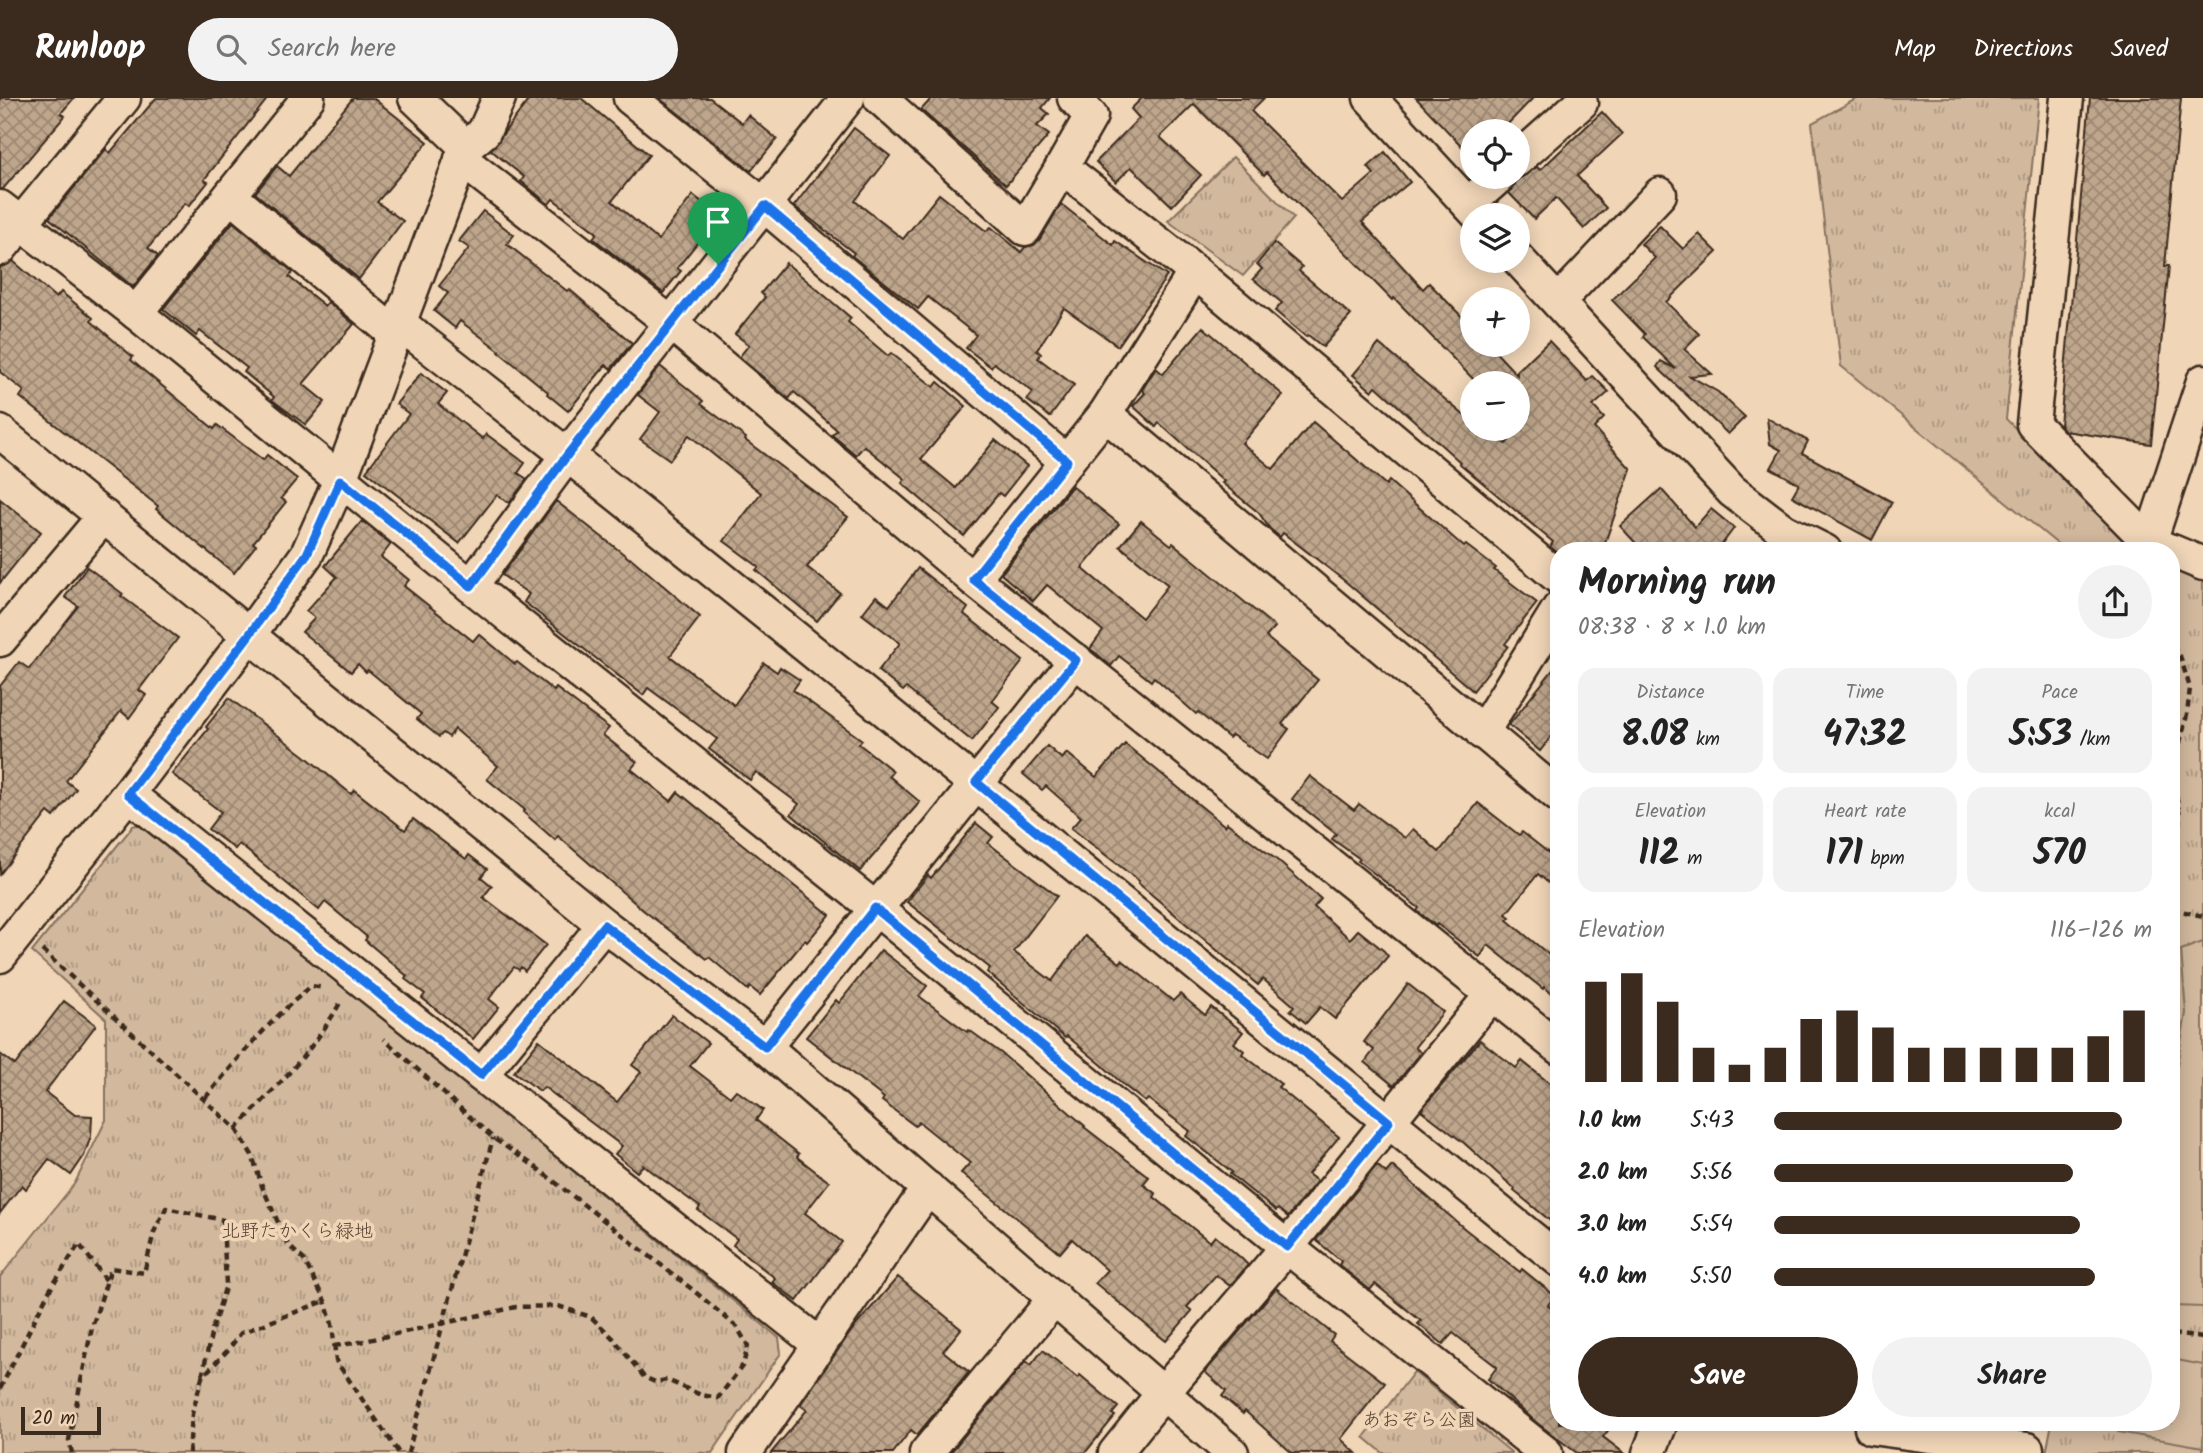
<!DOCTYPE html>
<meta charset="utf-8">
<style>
:root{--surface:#fff;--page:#f2f2f2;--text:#222;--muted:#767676;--accent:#3b2a1e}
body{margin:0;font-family:Kalam,"Klee One",sans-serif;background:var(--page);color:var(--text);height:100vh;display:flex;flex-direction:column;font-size:26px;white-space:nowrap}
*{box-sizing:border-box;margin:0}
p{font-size:23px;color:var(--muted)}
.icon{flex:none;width:38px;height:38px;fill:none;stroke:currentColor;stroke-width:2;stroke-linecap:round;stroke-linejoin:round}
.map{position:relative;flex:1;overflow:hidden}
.side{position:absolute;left:1550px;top:444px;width:630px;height:889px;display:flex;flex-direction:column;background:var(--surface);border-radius:28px;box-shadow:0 4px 18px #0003}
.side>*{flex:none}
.controls{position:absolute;left:1460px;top:21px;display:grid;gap:14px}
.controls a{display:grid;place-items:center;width:70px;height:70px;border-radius:50%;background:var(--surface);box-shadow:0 4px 18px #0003;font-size:35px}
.scale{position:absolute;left:21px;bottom:18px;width:80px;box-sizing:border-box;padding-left:7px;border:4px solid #3b2a1e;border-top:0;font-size:19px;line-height:24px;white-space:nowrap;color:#3b2a1e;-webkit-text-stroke:5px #f0d5b7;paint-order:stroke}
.pin{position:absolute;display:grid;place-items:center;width:60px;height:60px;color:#fff;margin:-72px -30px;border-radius:50% 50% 50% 0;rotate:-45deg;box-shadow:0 0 7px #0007}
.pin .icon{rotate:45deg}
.round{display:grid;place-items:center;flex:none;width:74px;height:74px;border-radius:37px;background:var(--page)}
.head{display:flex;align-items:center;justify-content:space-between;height:119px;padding:0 28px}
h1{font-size:38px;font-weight:700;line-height:52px}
.metrics{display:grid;grid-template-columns:repeat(3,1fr);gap:10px;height:119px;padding:7px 28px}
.metrics div{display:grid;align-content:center;border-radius:18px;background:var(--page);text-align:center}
.metrics b{font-size:35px;font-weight:700}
.metrics small{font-size:19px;font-weight:400}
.metrics p{font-size:19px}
.chart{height:196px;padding:14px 28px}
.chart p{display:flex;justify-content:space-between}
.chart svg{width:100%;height:126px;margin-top:7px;stroke:var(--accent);stroke-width:6}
.button{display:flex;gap:14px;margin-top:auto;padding:14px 28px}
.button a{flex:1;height:80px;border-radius:42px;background:var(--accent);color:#fff;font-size:28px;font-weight:700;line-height:80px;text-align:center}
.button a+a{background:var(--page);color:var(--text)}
ul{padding:0 28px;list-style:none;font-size:23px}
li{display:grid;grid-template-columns:112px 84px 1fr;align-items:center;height:52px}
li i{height:18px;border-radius:9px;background:var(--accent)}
header{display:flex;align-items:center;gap:42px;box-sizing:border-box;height:98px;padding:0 35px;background:var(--accent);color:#fff}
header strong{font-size:33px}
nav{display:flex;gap:38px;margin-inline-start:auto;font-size:24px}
.search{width:490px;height:63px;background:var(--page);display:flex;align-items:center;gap:18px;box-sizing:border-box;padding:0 24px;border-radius:38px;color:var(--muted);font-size:26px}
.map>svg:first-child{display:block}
</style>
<header>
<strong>Runloop</strong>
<div class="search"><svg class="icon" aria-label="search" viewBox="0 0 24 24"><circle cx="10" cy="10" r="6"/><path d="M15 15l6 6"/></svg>Search here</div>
<nav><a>Map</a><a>Directions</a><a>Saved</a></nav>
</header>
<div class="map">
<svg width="2203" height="1355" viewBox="0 0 2203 1355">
<defs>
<pattern id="grass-tufts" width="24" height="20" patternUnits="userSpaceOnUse" patternTransform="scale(1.75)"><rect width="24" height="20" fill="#d2b99e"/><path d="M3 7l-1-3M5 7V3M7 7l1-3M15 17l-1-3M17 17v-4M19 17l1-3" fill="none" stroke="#ac9780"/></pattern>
<pattern id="building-cross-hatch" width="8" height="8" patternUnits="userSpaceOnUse" patternTransform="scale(1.75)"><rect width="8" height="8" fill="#bea68c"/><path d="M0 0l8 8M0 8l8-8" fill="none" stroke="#9c8772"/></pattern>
</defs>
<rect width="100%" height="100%" fill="#f0d5b7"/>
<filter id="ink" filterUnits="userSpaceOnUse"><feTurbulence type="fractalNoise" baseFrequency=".0143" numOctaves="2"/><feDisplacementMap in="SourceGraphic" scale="14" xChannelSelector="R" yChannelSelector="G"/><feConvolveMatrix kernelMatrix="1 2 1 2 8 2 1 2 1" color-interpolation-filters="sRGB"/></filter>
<g filter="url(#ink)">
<g fill="url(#grass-tufts)" stroke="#86725e" stroke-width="2">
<polygon points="1858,0 2039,0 2006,321 2139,453 2066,453 1841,268 1812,25"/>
<polygon points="1233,59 1294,120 1243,178 1168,123"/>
<polygon points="2203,464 2203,1355 2046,1355 2052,1325 2172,1325 2172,469"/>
<polygon points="144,725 779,1240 781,1255 712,1355 0,1355 0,1179 75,1085 106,1022 106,921 32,854 133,728"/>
<polygon points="1414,1274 1512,1355 1383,1355 1364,1339"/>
</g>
<g fill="#d2b99e" stroke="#86725e" stroke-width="2">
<polygon points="2203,844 2203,1209 2172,1208 2172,996 2186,915 2181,852"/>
<polygon points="2172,1261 2203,1267 2203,1349 2118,1334 2120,1325 2172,1325"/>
</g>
<g fill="url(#building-cross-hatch)" stroke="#3b2a1e" stroke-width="2">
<polygon points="0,0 74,0 61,15 65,18 3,91 0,91"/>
<polygon points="156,0 268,0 204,82 208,84 189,108 185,105 148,150 158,158 133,189 49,120 106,51 110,55"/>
<polygon points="353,0 373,0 428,44 377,104 403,123 359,181 255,95 277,68 289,78"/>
<polygon points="530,0 581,0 649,57 612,103 658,142 693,97 719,118 677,170 681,173 663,195 593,140 597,135 553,101 549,106 546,104 521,83 524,79 491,52"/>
<polygon points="659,0 710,0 742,25 748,17 777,41 751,73"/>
<polygon points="932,0 1050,0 1042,10 1049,16 1037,28 1049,37 1006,87 921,12"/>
<polygon points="1142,0 1264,0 1251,13 1342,104 1374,76 1368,69 1385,54 1410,84 1362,124 1423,191 1429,185 1472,229 1472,247 1489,247 1517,277 1517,273 1549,243 1587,283 1593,278 1609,294 1593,308 1604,320 1594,330 1631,371 1602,453 1556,453 1550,449 1553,444 1459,365 1460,364 1376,288 1372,293 1353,277 1379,246 1472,324 1472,331 1487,331 1506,346 1520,330 1517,327 1517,285 1477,285 1394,200 1392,202 1267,74 1264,77 1194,6 1160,39 1201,77 1172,108 1131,69 1116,84 1096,64 1139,20 1131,11"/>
<polygon points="1416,0 1533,0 1501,33 1472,33 1472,59"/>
<polygon points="2090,0 2181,0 2165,168 2169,168 2151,346 2065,333 2060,327"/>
<polygon points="1602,14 1622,36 1577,78 1606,110 1584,131 1556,100 1534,121 1509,95 1517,82 1537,69 1540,72"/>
<polygon points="854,30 890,58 855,103 903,141 939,96 986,133 991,129 1021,154 1025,149 1034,147 1040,141 1061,106 1113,147 1115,143 1167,178 1118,248 1064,210 1037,252 1041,256 1038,260 1074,287 1050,319 1027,302 1033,294 994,265 991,269 966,250 976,237 928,199 918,211 852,158 854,155 794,108"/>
<polygon points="483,113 514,137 507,146 567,193 569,191 632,245 611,271 606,267 568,313 547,296 548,294 499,254 500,253 460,223 455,230 434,213 448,195 439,188 469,150 459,143"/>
<polygon points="233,124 293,174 289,179 325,208 328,204 354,226 303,286 325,304 306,327 272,302 274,299 244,274 247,270 200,233 196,238 163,211"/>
<polygon points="1660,128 1683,151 1699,136 1717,154 1666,204 1699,236 1684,251 1712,276 1690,278 1718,294 1745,319 1728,336 1657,269 1661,263 1676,271 1643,239 1645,236 1612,202 1655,160 1641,146"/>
<polygon points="1274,145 1302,169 1299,173 1351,217 1323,249 1308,237 1306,239 1275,213 1282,205 1253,181 1262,171 1257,166"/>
<polygon points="13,163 56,200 61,194 93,220 91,223 133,259 131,262 214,331 217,327 263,362 267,357 297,381 281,400 286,404 253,445 256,447 234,475 156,411 158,408 20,299 24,293 0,274 0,169"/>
<polygon points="786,165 851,220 848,224 888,258 891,255 934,289 938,284 966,308 921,361 956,390 995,342 1027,368 1003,398 999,395 964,438 902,385 905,381 864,348 856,357 832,337 837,332 794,294 789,301 739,259 749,247 735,236 765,199 761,195"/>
<polygon points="1203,229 1283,297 1242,345 1273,371 1313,324 1386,387 1389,383 1464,449 1466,447 1496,470 1494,472 1537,505 1505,546 1508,548 1473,593 1346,484 1283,435 1280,439 1270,431 1259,415 1222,385 1224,383 1159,325 1156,329 1133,308 1145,295 1142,292 1156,270 1163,276"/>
<polygon points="660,268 703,303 701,306 746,340 745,342 848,419 807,469 840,495 817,523 756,472 759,469 724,443 761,395 689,337 670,362 640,341 660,314 638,297"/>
<polygon points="421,275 447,295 438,306 483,341 486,336 525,365 518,375 527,381 509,405 497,397 459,445 366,373 409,316 396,306"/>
<polygon points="1767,320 1808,343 1802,355 1892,404 1872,442 1792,398 1799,386 1771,370 1781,352 1770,346"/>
<polygon points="1072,388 1119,426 1082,470 1142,520 1168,487 1120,448 1141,423 1171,447 1173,445 1275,529 1266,539 1318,582 1282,626 1289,631 1267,661 1232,637 1229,640 1198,614 1196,616 1154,579 1151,583 1119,558 1111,568 1097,556 1090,551 1103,533 1047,487 1033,503 1001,476"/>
<polygon points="1661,391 1695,429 1711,411 1734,430 1717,453 1643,453 1620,428"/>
<polygon points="0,401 41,434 0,485"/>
<polygon points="556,403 630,461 631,460 700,519 670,558 734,607 764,565 777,574 780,569 800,582 793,592 862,642 859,646 893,673 889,678 920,704 860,773 791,716 799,706 756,674 750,682 709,651 717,641 648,590 643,597 524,504 529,496 502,477"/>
<polygon points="362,423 391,446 381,459 409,482 404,488 473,543 479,536 515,566 517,564 554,593 556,590 582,610 609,630 603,637 637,664 631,671 671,703 678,694 830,817 807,844 805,842 760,897 750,889 748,892 709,859 707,861 643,812 558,738 555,742 523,714 525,712 487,681 498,668 455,631 449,639 443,635 439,639 417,621 421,616 368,572 366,574 358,566 351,574 302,534 315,520 306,513 337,479 325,468"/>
<polygon points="87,469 123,496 121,498 178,540 139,592 146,597 129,620 121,613 66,683 76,691 54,719 48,714 0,776 0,588 19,564 29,571 78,508 65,499"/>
<polygon points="918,470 968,510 964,516 1023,563 992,603 999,609 972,643 906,590 903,593 878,573 900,545 862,516 876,498 889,508"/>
<polygon points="1559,564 1559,629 1540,653 1509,627"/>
<polygon points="229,600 305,658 351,696 354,692 405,732 413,721 466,761 469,757 487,771 481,779 492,788 483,799 546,847 525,873 521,869 519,872 514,869 489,901 499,909 473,941 422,900 425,896 405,881 407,878 365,842 367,839 325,804 319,812 239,746 235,751 208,731 221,714 172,676 208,631 206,629"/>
<polygon points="1125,646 1225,728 1227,725 1277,762 1321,801 1314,809 1350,841 1358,832 1384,853 1388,858 1335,921 1320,909 1306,925 1290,912 1294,908 1263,881 1258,887 1138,785 1139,783 1071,730 1081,719 1046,688 1042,692 1023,676 1047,648 1062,661 1067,655 1096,679"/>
<polygon points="1310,678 1354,712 1359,706 1405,740 1413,731 1439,754 1478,705 1519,737 1522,734 1559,763 1559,794 1538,776 1506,816 1510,819 1507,822 1559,865 1559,902 1544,889 1543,891 1488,847 1480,859 1437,826 1436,828 1417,813 1419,810 1358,763 1360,761 1332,741 1336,736 1292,701"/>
<polygon points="976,725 993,739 988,745 1057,798 1014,854 1052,883 1085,838 1120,865 1122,862 1173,903 1180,896 1205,917 1211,909 1243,934 1234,945 1244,953 1242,956 1281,986 1278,989 1339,1039 1308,1076 1317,1083 1288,1119 1278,1111 1276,1113 1230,1076 1232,1074 1186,1038 1190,1033 1148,1001 1145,1004 1126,989 1102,967 1067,938 1065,940 987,874 990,870 907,804 928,777 931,780"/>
<polygon points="881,852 927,888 919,898 967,934 969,932 1001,955 1085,1028 1084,1029 1149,1079 1143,1086 1156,1096 1154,1099 1210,1144 1215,1138 1241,1160 1248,1167 1230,1188 1216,1177 1187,1209 1192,1213 1166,1243 1095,1185 1107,1172 1072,1141 1060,1155 961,1075 970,1065 919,1024 915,1028 882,1003 884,1000 806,939 836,902 839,905"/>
<polygon points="1408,886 1443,914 1415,949 1421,955 1394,988 1365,964 1374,952 1364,944"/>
<polygon points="64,903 96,927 45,994 75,1017 92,1018 91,1038 84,1058 71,1077 49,1061 26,1091 22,1087 0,1115 0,956 15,967"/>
<polygon points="672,917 708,945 690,968 730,999 736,992 763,1012 756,1022 799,1056 797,1059 829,1084 805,1115 842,1144 797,1203 772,1184 775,1180 733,1147 737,1141 698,1112 700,1109 643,1067 637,1074 615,1056 622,1048 544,989 540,993 514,974 539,942 617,1004 641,974 632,967"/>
<polygon points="1480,942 1516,970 1522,963 1559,993 1559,1130 1514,1093 1515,1091 1464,1045 1421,1012"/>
<polygon points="1377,1067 1386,1075 1392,1068 1465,1131 1520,1174 1522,1171 1555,1198 1548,1207 1559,1219 1559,1325 1614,1325 1603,1339 1624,1355 1577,1355 1537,1325 1488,1281 1497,1269 1453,1235 1443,1246 1418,1226 1421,1223 1375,1186 1370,1192 1339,1167 1341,1163 1316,1142"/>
<polygon points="898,1179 961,1231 943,1253 969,1274 917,1337 911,1332 893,1355 771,1355 807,1312 800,1307 852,1232"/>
<polygon points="1276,1190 1334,1237 1330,1243 1385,1285 1341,1341 1356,1355 1292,1355 1245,1313 1243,1316 1222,1298 1226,1293 1205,1274"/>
<polygon points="1043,1252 1078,1280 1080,1277 1118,1309 1112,1316 1115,1318 1085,1355 950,1355 1026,1263 1031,1267"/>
</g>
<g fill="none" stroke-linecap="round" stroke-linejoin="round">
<defs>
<g id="minor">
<polyline points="415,0 466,49"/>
<polyline points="630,0 765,108 1067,364"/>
<polyline points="880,0 1025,131 1062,69"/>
<polyline points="1074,0 1091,18 1062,69 1195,174 1559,480"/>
<polyline points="1370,0 1478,117"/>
<polyline points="2067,0 2033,326 2149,444 2171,453"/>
<polyline points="461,61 671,225 973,481 1559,950"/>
<polyline points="1517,62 1581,5"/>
<polyline points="230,98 395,236"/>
<polyline points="1468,106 1499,79"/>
<polyline points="0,109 136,215 471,488 875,810 1287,1149 1546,1355"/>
<polyline points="0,151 124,0"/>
<polyline points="1517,160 1732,393 1783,432 1825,453"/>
<polyline points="1558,204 1660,96"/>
<polyline points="136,215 308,0"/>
<path d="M399,225C792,530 1173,850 1559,1162"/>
<polyline points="1105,316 1559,698"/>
<polyline points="0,334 604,827 765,949 1232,1355"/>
<polyline points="2147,453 2203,283"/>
<polyline points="2172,453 2203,466"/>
<polyline points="973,481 1105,316 1195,174"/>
<polyline points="471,488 568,356 848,0"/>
<polyline points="0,542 104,418"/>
<polyline points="1482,635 1559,510"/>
<polyline points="128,696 820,1247"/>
<polyline points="0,858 128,696 249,537 307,456 340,382 466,49 484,34 499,0"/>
<polyline points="765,949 1076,562"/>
<polyline points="481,977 604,827"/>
<polyline points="1871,1330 2027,1351"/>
<polyline points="745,1355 928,1090"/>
<polyline points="926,1355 1055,1200"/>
<polyline points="1115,1355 1163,1295 1287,1149 1492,896"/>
<polyline points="1649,1355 1661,1325"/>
</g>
</defs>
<use href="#minor" stroke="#3b2a1e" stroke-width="37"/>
<g stroke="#3b2a1e" stroke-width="4.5" stroke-dasharray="7 5" stroke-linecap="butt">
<polyline points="2172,548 2180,558 2190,590 2187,617 2172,675 2180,718 2172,798"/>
<polyline points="2172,811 2203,818"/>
<polyline points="42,852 236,1031 252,1057 262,1088 288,1147 304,1162 325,1203 332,1226 336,1263 399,1355"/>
<path d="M205,1000C238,961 271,920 312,888L324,890"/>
<path d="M236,1031C275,990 314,953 341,903"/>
<polyline points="2172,1236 2203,1240"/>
<polyline points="334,1248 360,1244 516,1209 558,1208 591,1219 613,1240 644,1279 655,1284 667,1282 701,1297 718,1300 743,1267 748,1248 737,1229 693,1192 533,1067 493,1040 384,941"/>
<polyline points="0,1291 48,1195 79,1146 106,1182"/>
<polyline points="72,1355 69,1342 92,1229 111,1170 144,1175 154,1134 166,1110 223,1122 226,1187 212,1232 202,1279"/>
<polyline points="189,1355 192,1316 202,1279 228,1252 241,1235 325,1203"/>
<polyline points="408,1355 493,1040"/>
</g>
<use href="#minor" stroke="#f0d5b7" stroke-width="32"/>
</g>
</g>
<g fill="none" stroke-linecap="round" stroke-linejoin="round" filter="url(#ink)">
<defs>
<polygon id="route" points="765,108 1067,363 973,481 1076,562 976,684 1389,1024 1287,1149 875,810 765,949 604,827 481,977 128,696 249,537 307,456 340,382 471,488 568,356"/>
</defs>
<use href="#route" stroke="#fff" stroke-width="14"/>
<use href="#route" stroke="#1a73e8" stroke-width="9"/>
</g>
<g text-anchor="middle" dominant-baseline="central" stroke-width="7" stroke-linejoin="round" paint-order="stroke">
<g font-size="19" fill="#523f31" stroke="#f0d5b7">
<text x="297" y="1134">北野たかくら緑地</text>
<text x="1419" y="1323">あおぞら公園</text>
</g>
</g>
</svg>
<div class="controls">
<a><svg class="icon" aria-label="locate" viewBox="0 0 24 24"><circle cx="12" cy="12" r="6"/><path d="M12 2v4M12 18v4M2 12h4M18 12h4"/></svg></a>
<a><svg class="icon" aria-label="layers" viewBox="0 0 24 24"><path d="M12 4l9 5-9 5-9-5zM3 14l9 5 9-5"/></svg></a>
<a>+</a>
<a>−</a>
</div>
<div class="scale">20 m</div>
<div class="pin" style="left:718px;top:166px;background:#1e9e55"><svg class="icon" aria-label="arrive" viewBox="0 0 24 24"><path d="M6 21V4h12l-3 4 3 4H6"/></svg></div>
<section class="side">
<div class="head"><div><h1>Morning run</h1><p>08:38 · 8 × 1.0 km</p></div><a class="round"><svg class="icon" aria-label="share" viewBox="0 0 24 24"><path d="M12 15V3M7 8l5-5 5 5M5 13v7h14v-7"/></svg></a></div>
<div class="metrics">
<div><p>Distance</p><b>8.08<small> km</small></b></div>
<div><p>Time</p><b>47:32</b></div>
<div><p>Pace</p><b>5:53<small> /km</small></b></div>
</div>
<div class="metrics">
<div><p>Elevation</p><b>112<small> m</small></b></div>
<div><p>Heart rate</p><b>171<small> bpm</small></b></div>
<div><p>kcal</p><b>570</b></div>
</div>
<div class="chart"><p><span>Elevation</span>116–126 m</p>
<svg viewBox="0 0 160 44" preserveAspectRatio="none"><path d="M5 44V9M15 44V6M25 44V16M35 44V32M45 44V38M55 44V32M65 44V22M75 44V19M85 44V25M95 44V32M105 44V32M115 44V32M125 44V32M135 44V32M145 44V28M155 44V19"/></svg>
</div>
<ul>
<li><b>1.0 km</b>5:43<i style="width:92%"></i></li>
<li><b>2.0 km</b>5:56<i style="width:79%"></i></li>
<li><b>3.0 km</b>5:54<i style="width:81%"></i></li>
<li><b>4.0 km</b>5:50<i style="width:85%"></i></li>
</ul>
<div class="button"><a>Save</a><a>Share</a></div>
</section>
</div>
